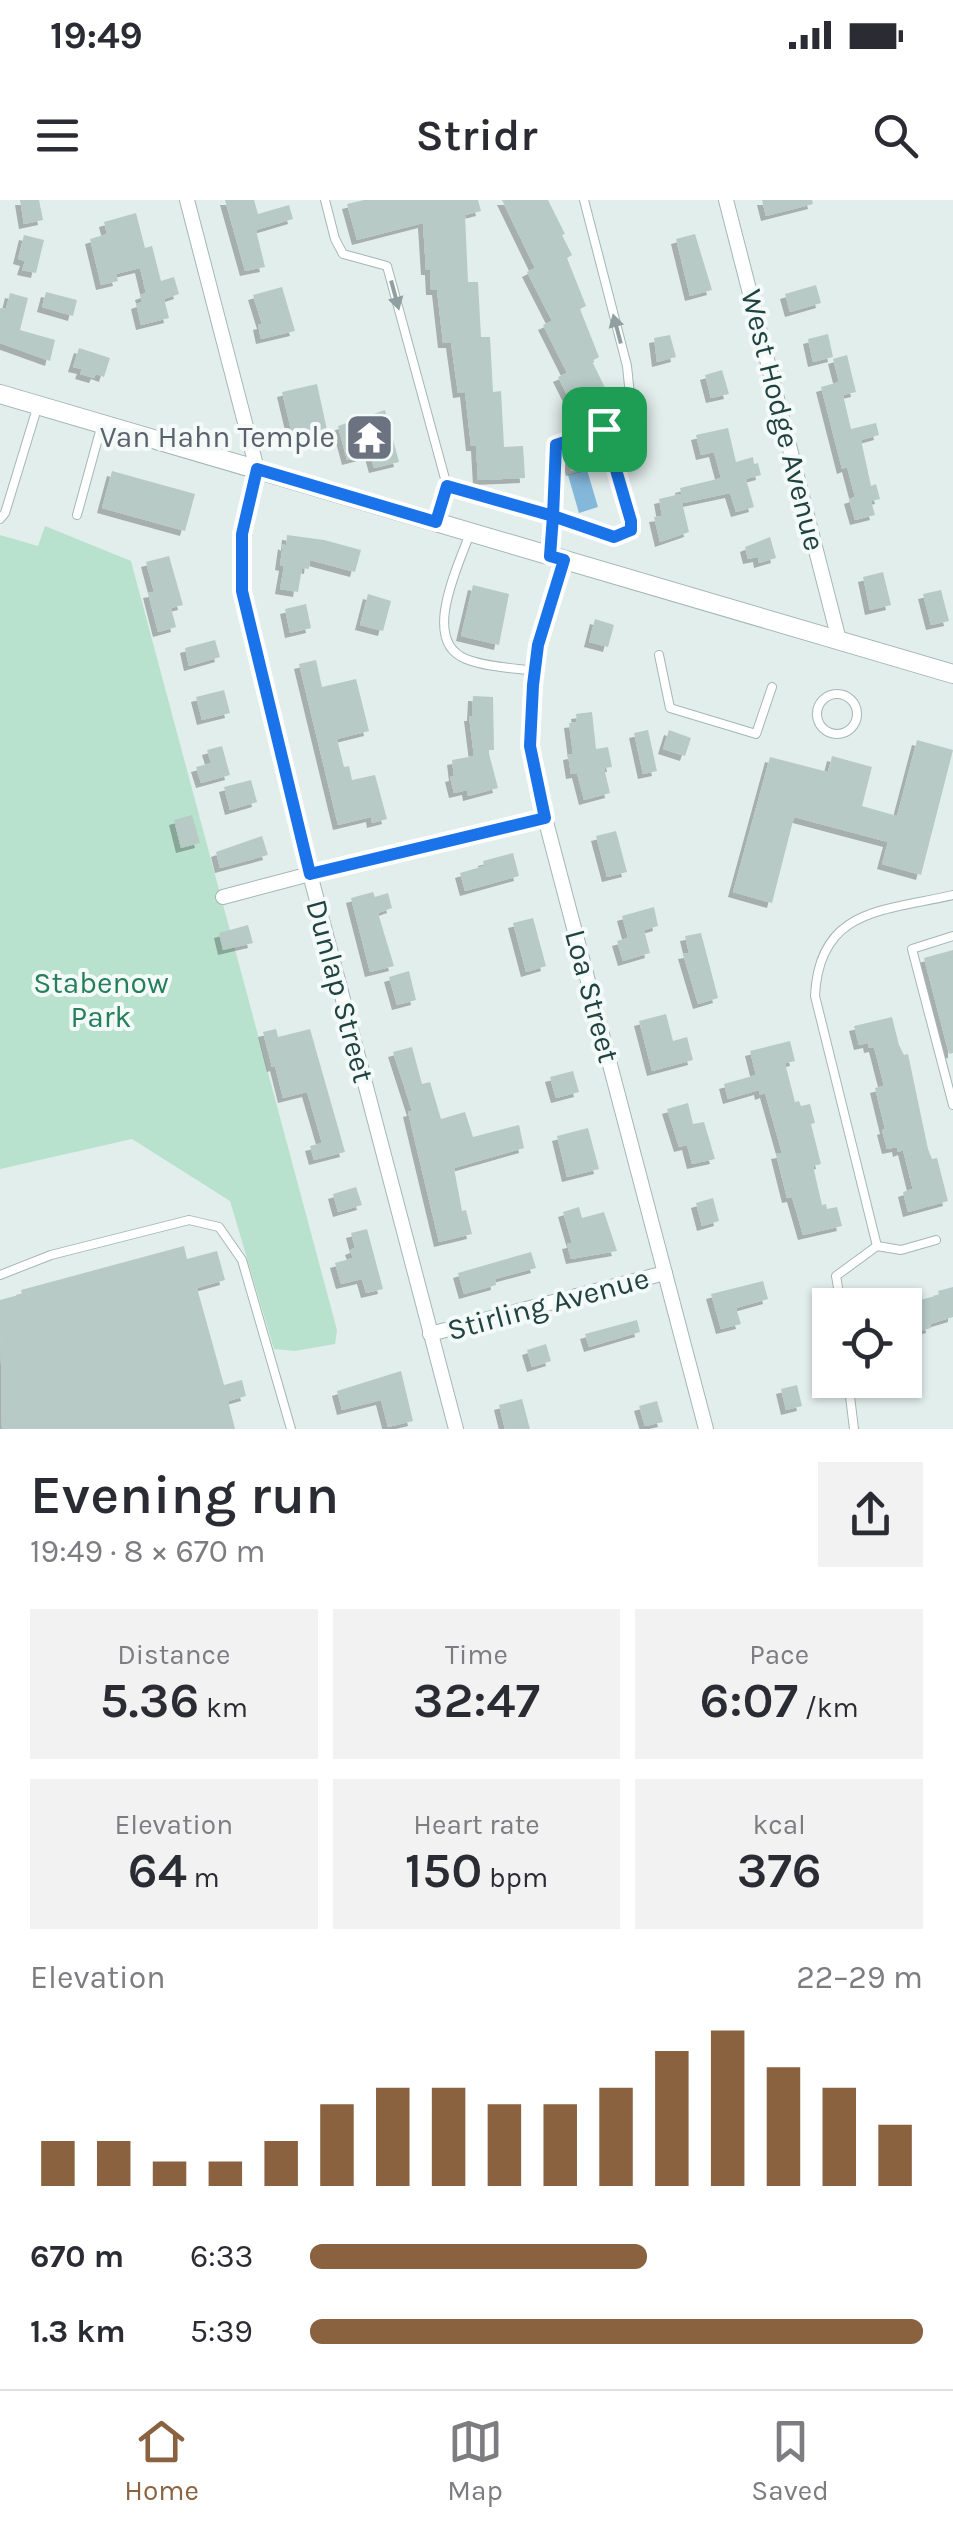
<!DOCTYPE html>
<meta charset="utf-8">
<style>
:root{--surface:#fff;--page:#f2f2f3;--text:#2b2b33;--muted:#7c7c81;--line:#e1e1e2;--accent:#8a6240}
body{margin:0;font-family:Karla,sans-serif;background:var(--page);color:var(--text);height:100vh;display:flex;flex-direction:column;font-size:38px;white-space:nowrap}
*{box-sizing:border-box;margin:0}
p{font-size:32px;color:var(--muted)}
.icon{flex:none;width:55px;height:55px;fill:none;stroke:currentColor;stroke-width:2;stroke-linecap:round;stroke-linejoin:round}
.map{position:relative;height:1229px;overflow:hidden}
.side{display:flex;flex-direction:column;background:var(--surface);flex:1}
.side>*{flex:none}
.buttons{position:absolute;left:812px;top:1088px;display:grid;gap:20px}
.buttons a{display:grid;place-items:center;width:110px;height:110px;border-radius:0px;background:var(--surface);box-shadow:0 2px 8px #0004;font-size:50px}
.pin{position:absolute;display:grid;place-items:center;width:85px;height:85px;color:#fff;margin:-42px;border-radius:20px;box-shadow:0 5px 15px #0006}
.round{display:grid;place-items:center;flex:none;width:105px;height:105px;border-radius:0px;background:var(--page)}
.summary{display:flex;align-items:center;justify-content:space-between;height:170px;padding:0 30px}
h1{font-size:55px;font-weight:600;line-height:75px}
.figures{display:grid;grid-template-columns:repeat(3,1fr);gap:15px;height:170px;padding:10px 30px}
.figures div{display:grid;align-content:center;border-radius:0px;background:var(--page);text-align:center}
.figures b{font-size:50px;font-weight:600}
.figures small{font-size:28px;font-weight:400}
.figures p{font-size:28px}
.chart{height:280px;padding:20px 30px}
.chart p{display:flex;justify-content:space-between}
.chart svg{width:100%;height:180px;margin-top:10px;stroke:var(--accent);stroke-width:6}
ul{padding:0 30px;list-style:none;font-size:32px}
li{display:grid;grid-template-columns:160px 120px 1fr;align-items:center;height:75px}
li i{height:25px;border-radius:12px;background:var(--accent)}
.status{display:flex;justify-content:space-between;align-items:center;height:70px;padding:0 50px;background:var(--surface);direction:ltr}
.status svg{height:28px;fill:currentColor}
header{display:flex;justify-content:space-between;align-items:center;height:130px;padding:0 30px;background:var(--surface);font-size:45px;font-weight:600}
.tab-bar{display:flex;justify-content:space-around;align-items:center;height:140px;border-top:2px solid var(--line);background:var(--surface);font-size:28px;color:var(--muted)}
.tab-bar a{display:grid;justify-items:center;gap:5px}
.tab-bar .on{color:var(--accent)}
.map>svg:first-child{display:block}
</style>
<div class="status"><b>19:49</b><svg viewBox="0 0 49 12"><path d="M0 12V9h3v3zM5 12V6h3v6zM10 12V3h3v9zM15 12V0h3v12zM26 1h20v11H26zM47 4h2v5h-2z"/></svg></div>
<header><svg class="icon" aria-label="menu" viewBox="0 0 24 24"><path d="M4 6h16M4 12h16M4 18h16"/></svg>Stridr<svg class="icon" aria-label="search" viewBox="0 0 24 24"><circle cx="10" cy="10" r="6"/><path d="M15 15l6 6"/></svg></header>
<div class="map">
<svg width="953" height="1229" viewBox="0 0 953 1229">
<defs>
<filter id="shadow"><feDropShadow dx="-5" dy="5" stdDeviation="0" flood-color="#0004"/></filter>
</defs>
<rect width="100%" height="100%" fill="#e2eeec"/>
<polygon fill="#b9e2ce" points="45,326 131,361 337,1130 335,1144 295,1151 274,1149 230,1001 132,939 0,969 0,335 38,346"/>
<polygon fill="#84b8da" points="587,270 598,307 579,313 568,275"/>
<g fill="#b7cac6" filter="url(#shadow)">
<polygon points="20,0 39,0 43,20 24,24"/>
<polygon points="225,0 254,0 258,14 289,5 293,19 256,30 265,67 245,71"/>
<polygon points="364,0 478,0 481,11 465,15 468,82 478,82 481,137 490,137 493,192 501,191 504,247 523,246 525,278 478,280 476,246 471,246 465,192 458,193 451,143 443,143 437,90 431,90 430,70 426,70 423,23 357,40 347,4"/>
<polygon points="502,0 548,0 565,34 562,35 572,55 567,58 586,106 580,109 599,157 592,161 605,188 600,191 609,209 581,223 558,177 567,173 543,125 552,121 527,72 535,68"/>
<polygon points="762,0 812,0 813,4 766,16"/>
<polygon points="136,13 145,48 152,46 161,81 174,77 179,94 164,99 169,118 141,125 136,104 142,102 140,95 146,93 140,68 116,74 118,81 101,85 90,39 107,34 104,22"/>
<polygon points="695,34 712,90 690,96 676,39"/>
<polygon points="24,35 44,40 36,73 22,70 25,61 18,59"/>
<polygon points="816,85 821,103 790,112 785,94"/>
<polygon points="282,87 295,131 261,139 258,125 262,124 253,95"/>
<polygon points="46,92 77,100 73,116 42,107"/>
<polygon points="10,93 28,98 20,130 55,140 50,161 0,143 0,108 6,109"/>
<polygon points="828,134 833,157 813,162 808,139"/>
<polygon points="670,135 676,157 657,162 654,138"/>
<polygon points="79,148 110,158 104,177 96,174 94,178 80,174 82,169 73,167"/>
<polygon points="847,155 856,192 843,195 851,229 876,223 879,235 861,240 871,286 876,284 880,299 871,301 875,315 855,320 849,299 855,297 847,267 842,269 821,187 839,182 833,159"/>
<polygon points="722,170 729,194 711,198 705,175"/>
<polygon points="317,184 327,230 293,238 282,192"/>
<polygon points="385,210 399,262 374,268 370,254 347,260 338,226"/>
<polygon points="728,228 736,262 753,257 754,264 758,263 761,275 746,279 754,307 736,312 730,293 683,303 680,288 721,278 714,252 701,255 696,235"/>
<polygon points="598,248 602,263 571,271 568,259"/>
<polygon points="112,271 195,294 185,331 102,308"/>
<polygon points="680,294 689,332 660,342 654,317 662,316 659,299"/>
<polygon points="287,335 324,340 361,350 355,372 310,360 309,369 302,368 298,392 280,389 284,366 280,365 283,344 286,346"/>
<polygon points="770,337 776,358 759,363 758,357 748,359 745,347"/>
<polygon points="169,356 183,405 171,408 176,427 158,432 148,393 154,392 146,362"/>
<polygon points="883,372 891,405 870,410 863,377"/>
<polygon points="473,385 509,394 499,445 461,436"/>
<polygon points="941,390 949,421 931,425 923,394"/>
<polygon points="368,394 391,401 383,431 360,425"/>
<polygon points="306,404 311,428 290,433 285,409"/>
<polygon points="595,419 614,425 608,447 589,442"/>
<polygon points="215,440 220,457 189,466 185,448"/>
<polygon points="316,460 322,487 356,479 369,531 337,539 344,567 349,566 352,580 375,575 387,619 372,623 371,617 338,625 299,464"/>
<polygon points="224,490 230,513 202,520 196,497"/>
<polygon points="473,496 493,497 494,550 488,550 498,588 468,596 467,590 454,593 450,577 454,576 452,560 474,556 469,516 472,516"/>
<polygon points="592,512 596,549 608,547 612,567 604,568 610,593 584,600 577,573 571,574 568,555 573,554 569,523 577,522 576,514"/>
<polygon points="648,530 657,571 643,574 634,533"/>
<polygon points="669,530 691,538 685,556 663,549"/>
<polygon points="917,540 953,550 921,675 882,664 888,642 794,617 772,703 733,692 770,557 828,572 832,556 872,567 862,606 897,616"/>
<polygon points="222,546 230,575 201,583 196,567 211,563 207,550"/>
<polygon points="251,580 257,602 230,610 224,587"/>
<polygon points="192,615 200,643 181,648 174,620"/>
<polygon points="616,631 627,672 607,677 596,636"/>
<polygon points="262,636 268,655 220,668 216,652"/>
<polygon points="513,653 519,676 465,691 460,673 484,666 483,661"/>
<polygon points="373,692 375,697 388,693 392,708 378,713 394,766 370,772 351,698"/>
<polygon points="654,707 658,726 644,730 650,753 623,761 617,741 628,738 622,716"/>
<polygon points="533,718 546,766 526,772 513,723"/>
<polygon points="248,725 253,743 223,750 219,733"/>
<polygon points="701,733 718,798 698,804 683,754 689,753 685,736"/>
<polygon points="953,750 953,853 949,854 924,758"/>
<polygon points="409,771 416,800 397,805 389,777"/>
<polygon points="666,814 673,841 687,837 693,860 652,871 639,821"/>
<polygon points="892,817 899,845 904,855 908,854 928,949 932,959 937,958 948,1001 908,1012 903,992 912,989 912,986 903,950 898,952 897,947 887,949 882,930 885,929 875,888 883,886 883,882 874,847 869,848 868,843 859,845 854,826"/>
<polygon points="276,829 278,837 310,829 345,952 314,960 310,946 322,943 307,892 283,898 275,866 272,867 263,832"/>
<polygon points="790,841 795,861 786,863 786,867 795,902 799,901 801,906 810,904 815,923 811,924 821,964 813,966 822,1005 826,1004 827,1009 837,1007 842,1026 803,1035 792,997 787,998 776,954 782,953 765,893 760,895 759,890 728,899 724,884 756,875 750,851"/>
<polygon points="412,847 422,884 430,882 441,919 465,912 473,937 519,925 524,948 454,968 462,1011 466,1010 472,1034 439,1042 408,912 412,911 393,852"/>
<polygon points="573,871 579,892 556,898 550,877"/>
<polygon points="688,903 693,924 704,922 715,959 692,964 687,945 679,947 667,909"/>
<polygon points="588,928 599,969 567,977 557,936"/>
<polygon points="356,987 362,1005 338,1012 333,994"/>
<polygon points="713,998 719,1021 702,1026 696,1003"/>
<polygon points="579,1007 582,1018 604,1012 617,1051 571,1059 567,1044 572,1043 563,1012"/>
<polygon points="367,1029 383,1089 366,1093 362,1079 341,1084 335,1063 353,1058 350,1050 355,1048 351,1033"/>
<polygon points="184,1046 187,1059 217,1051 225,1080 197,1088 224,1185 242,1180 246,1196 228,1201 235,1229 2,1229 0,1100 22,1094 21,1090"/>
<polygon points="531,1052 536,1068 495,1079 496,1085 464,1094 458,1073"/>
<polygon points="763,1081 768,1099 736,1108 741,1124 721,1129 711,1094"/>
<polygon points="953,1087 953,1117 930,1124 931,1128 905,1135 905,1104 939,1095 938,1091"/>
<polygon points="901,1092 905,1105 867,1105 866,1101"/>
<polygon points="637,1120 640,1132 589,1147 585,1134"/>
<polygon points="546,1144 551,1161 532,1167 527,1150"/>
<polygon points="401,1171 413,1221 388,1227 381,1200 342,1210 337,1191"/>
<polygon points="797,1185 802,1206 786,1210 781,1189"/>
<polygon points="522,1199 530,1229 505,1229 499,1205"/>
<polygon points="657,1201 663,1222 645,1226 639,1206"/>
</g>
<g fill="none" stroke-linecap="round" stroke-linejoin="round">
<defs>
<g id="service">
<polyline points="325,0 335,39 343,54 387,66 447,286 437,319"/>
<polyline points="447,286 602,334 624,336 631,330 631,321 604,229"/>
<polyline points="77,315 102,224"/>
<polyline points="0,319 5,313 38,205"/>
<path d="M470,333C459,365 420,441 466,459C486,467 513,468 535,471"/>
<polyline points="550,357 556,245 617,223 631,205 627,166 584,0"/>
<polyline points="659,455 670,508 756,534 772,487"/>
<circle cx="837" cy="514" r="20"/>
<polyline points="953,736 912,749 953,905"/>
<path d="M877,1046L815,796C819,708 884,711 953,695"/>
<polyline points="0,1075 51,1055 189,1020 219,1027 242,1060 291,1229"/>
<polyline points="841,1105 836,1076 877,1046 901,1050 936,1040"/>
<polyline points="848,1180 854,1229"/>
</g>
<g id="minor">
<polyline points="187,0 257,269 242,334 242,391 247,417 310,674 456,1229"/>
<polyline points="726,0 839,440"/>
<polyline points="564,360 538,445 533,485 530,547 545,618 706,1229"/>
<polyline points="223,697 310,674 545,618"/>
<polyline points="430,1134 665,1073"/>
</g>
<polyline id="tertiary" points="0,194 953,474"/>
</defs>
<use href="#service" stroke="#a4b7b5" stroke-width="10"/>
<use href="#minor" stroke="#a4b7b5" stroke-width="16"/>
<use href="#tertiary" stroke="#a4b7b5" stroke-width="20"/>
<use href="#service" stroke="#fff" stroke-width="8"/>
<use href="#minor" stroke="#fff" stroke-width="14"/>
<use href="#tertiary" stroke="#fff" stroke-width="18"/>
</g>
<defs><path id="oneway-solid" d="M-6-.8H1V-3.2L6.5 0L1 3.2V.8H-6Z" transform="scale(2.5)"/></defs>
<g fill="#90a0a0">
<use href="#oneway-solid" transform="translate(395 95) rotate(75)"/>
<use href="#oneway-solid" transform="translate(617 129) rotate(-105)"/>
</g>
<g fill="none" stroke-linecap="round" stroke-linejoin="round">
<defs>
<polyline id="route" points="604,229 556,245 553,316 447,286 436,322 257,269 242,334 242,391 310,674 545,618 530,546 533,485 538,445 564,360 550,356 553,316 614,337 631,330 631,321 604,229"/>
</defs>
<use href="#route" stroke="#fff" stroke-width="20"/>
<use href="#route" stroke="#1a73e8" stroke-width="12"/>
</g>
<defs>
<symbol id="temple-square" viewBox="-11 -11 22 22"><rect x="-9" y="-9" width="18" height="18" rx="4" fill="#6b7280" stroke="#f4faf8"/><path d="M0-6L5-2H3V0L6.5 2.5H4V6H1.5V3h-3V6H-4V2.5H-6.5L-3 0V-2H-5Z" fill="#fff"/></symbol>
</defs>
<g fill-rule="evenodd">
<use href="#temple-square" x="342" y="210" width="55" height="55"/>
</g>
<g text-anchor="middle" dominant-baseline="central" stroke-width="8" stroke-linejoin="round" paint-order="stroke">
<g font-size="30" fill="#204241" stroke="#f4faf8">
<text transform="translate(783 220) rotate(76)">West Hodge Avenue</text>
<text transform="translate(340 791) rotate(75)">Dunlap Street</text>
<text transform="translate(592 796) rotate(75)">Loa Street</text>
<text transform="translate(548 1104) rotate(-15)">Stirling Avenue</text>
</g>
<g font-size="30" fill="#5b616d" stroke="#f4faf8" text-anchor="end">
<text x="335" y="237">Van Hahn Temple</text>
</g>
<g font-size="30" fill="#257e5d" stroke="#f4faf8">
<text x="101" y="783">Stabenow<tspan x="101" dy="34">Park</tspan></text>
</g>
</g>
</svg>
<div class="buttons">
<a><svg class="icon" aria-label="locate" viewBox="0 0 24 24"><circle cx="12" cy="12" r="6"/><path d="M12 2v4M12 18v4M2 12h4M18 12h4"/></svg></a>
</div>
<div class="pin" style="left:604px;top:229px;background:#1e9e55"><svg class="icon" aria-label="arrive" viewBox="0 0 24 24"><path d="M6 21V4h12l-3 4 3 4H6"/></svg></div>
</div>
<section class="side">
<div class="summary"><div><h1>Evening run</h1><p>19:49 · 8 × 670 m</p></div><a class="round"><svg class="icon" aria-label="share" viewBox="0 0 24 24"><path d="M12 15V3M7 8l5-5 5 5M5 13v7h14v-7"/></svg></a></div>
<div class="figures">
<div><p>Distance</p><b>5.36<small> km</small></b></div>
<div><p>Time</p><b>32:47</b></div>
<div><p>Pace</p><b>6:07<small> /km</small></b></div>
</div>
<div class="figures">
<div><p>Elevation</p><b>64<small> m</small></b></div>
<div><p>Heart rate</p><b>150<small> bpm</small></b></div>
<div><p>kcal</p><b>376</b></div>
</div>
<div class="chart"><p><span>Elevation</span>22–29 m</p>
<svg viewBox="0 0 160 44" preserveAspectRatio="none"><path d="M5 44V33M15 44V33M25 44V38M35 44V38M45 44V33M55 44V24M65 44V20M75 44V20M85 44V24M95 44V24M105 44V20M115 44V11M125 44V6M135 44V15M145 44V20M155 44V29"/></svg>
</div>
<ul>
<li><b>670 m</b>6:33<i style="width:55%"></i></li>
<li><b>1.3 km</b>5:39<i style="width:100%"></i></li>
</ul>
</section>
<nav class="tab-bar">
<a class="on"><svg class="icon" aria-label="home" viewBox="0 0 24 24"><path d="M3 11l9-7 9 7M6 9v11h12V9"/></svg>Home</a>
<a><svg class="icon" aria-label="map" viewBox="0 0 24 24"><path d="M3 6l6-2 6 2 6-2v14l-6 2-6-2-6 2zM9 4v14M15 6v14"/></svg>Map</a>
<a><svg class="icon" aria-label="saved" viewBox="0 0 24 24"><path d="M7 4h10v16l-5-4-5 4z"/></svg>Saved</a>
</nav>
